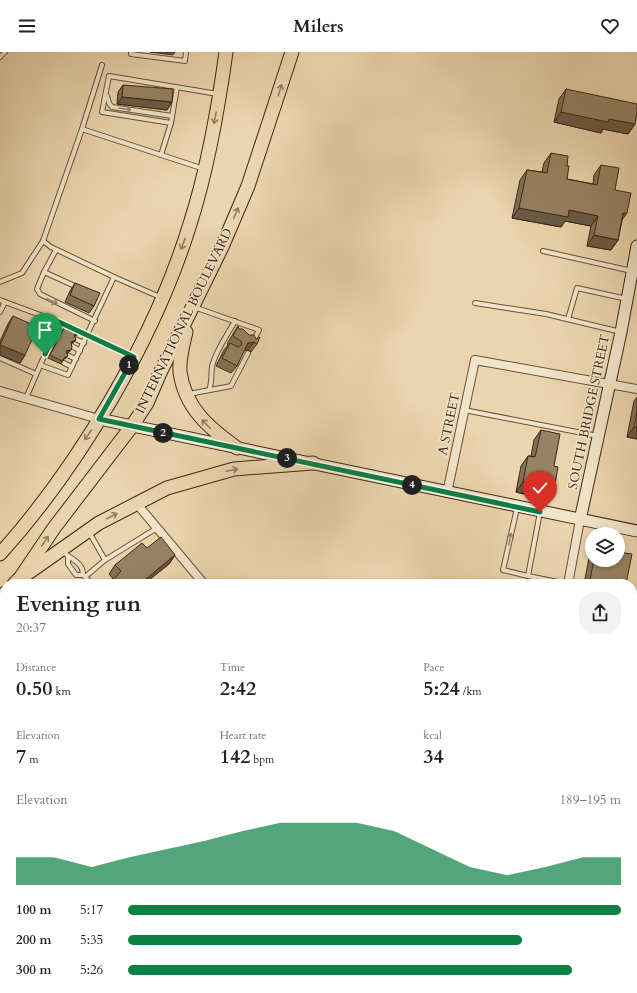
<!DOCTYPE html>
<meta charset="utf-8">
<style>
:root{--surface:#fff;--page:#f2f2f2;--text:#202124;--muted:#757577;--accent:#0b8043}
body{margin:0;font-family:Cardo,serif;background:var(--page);color:var(--text);height:100vh;display:flex;flex-direction:column;font-size:15px;white-space:nowrap}
*{box-sizing:border-box;margin:0}
p{font-size:13px;color:var(--muted)}
.icon{flex:none;width:22px;height:22px;fill:none;stroke:currentColor;stroke-width:2;stroke-linecap:round;stroke-linejoin:round}
.map{position:relative;flex:1;overflow:hidden}
.sheet{position:absolute;left:0px;top:527px;width:637px;height:414px;display:flex;flex-direction:column;background:var(--surface);border-radius:16px 16px 0 0;box-shadow:0 2px 6px #0003}
.sheet>*{flex:none}
.fabs{position:absolute;left:585px;top:475px;display:grid;gap:8px}
.fabs a{display:grid;place-items:center;width:40px;height:40px;border-radius:50%;background:var(--surface);box-shadow:0 2px 6px #0003;font-size:20px}
.pin{position:absolute;display:grid;place-items:center;width:34px;height:34px;color:#fff;margin:-41px -17px;border-radius:50% 50% 50% 0;rotate:-45deg;box-shadow:0 0 4px #0007}
.pin .icon{rotate:45deg}
.km{position:absolute;width:20px;height:20px;margin:-10px;border-radius:50%;background:#222;color:#fff;font-size:11px;line-height:20px;text-align:center}
.round{display:grid;place-items:center;flex:none;width:42px;height:42px;border-radius:16px;background:var(--page)}
.head{display:flex;align-items:center;justify-content:space-between;height:68px;padding:0 16px}
h1{font-size:22px;font-weight:700;line-height:30px}
.figures{display:grid;grid-template-columns:repeat(3,1fr);gap:6px;height:68px;padding:4px 16px}
.figures div{display:grid;align-content:center}
.figures b{font-size:20px;font-weight:700}
.figures small{font-size:11px;font-weight:400}
.figures p{font-size:11px}
.chart{height:112px;padding:8px 16px}
.chart p{display:flex;justify-content:space-between}
.chart svg{width:100%;height:72px;margin-top:4px;fill:var(--accent);opacity:.7}
ul{padding:0 16px;list-style:none;font-size:13px}
li{display:grid;grid-template-columns:64px 48px 1fr;align-items:center;height:30px}
li i{height:10px;border-radius:5px;background:var(--accent)}
header{display:flex;justify-content:space-between;align-items:center;height:52px;padding:0 16px;background:var(--surface);font-size:18px;font-weight:700}
.map>svg:first-child{display:block}
</style>
<header><svg class="icon" aria-label="menu" viewBox="0 0 24 24"><path d="M4 6h16M4 12h16M4 18h16"/></svg>Milers<svg class="icon" aria-label="heart" viewBox="0 0 24 24"><path d="M12 20l-8-8c-3-5 5-10 8-4 3-6 11-1 8 4z"/></svg></header>
<div class="map">
<svg width="637" height="941" viewBox="0 0 637 941">
<rect width="100%" height="100%" fill="#ebd5ae"/>
<filter id="stains"><feTurbulence type="fractalNoise" baseFrequency=".005" numOctaves="4"/><feColorMatrix values="0 0 0 0 .2 0 0 0 0 .09 0 0 0 0 .02 0 0 0 .5 -.17"/></filter>
<radialGradient id="worn" r=".72"><stop offset=".6" stop-color="#630" stop-opacity="0"/><stop offset="1" stop-color="#630" stop-opacity=".3"/></radialGradient>
<polygon fill="#cdb894" stroke="#847054" points="637,900 637,941 511,941 546,936 632,936 632,903"/>
<g fill="none" stroke-linecap="round" stroke-linejoin="round">
<defs>
<g id="lane">
<polyline points="131,0 131,2 185,9 186,0"/>
<polyline points="0,5 5,0"/>
<polyline points="177,35 171,71 102,60 109,24 218,42"/>
<polyline points="107,44 109,51 112,55 172,64"/>
<polyline points="82,77 204,117"/>
<polyline points="161,103 171,71"/>
<polyline points="56,198 44,220 77,235"/>
<polyline points="543,199 632,219"/>
<polyline points="44,220 37,237 40,242 95,269"/>
<polyline points="114,225 160,245"/>
<polyline points="0,230 22,221 43,189 82,77 102,13"/>
<polyline points="0,248 59,270"/>
<polyline points="475,251 546,262 621,280"/>
<polyline points="194,255 259,278 253,289"/>
<polyline points="0,260 5,250"/>
<polyline points="568,267 577,236 627,247"/>
<polyline points="75,287 84,291"/>
<polyline points="72,294 80,299"/>
<polyline points="67,303 76,307"/>
<polyline points="0,306 36,322"/>
<polyline points="64,311 72,315"/>
<polyline points="40,313 68,323 114,225 51,195 43,189"/>
<path d="M209,338C213,329 210,320 213,311C217,297 228,282 235,269"/>
<polyline points="189,342 231,334 248,301"/>
<polyline points="26,346 59,270 133,304"/>
<polyline points="464,358 598,384"/>
<polyline points="517,456 503,518 528,524"/>
<polyline points="540,460 528,524 568,532"/>
<polyline points="89,480 105,508"/>
<path d="M63,499C70,508 83,509 83,523L92,532"/>
<polyline points="68,505 68,512 76,523 83,523"/>
<polyline points="85,525 105,508 157,476"/>
<polyline points="105,532 107,532"/>
<polyline points="0,562 5,567"/>
<polyline points="0,579 5,574"/>
<polyline points="0,732 5,732"/>
<polyline points="0,815 5,821"/>
<polyline points="0,855 5,861"/>
<polyline points="203,941 203,936"/>
<polyline points="249,941 249,936"/>
</g>
<g id="street">
<polyline points="0,339 99,367"/>
<polyline points="447,441 475,308 637,337"/>
<polyline points="137,452 204,532"/>
<polyline points="568,532 580,468"/>
<polyline points="632,622 637,623"/>
<polyline points="0,700 5,700"/>
<polyline points="632,908 637,906"/>
<polyline points="138,936 142,941"/>
<polyline points="567,941 581,936"/>
</g>
<g id="secondary">
<path d="M99,367C278,405 457,443 637,479"/>
<polyline points="580,468 621,280 637,194"/>
</g>
<g id="primary">
<path d="M186,280C183,292 179,307 180,320C185,356 209,376 237,396"/>
<path d="M0,502C80,413 155,286 190,172C208,116 218,58 226,0"/>
<polyline points="28,521 99,471 167,436 234,417 313,411"/>
<polyline points="14,532 21,525 54,476 132,374 147,351 160,321 222,195 248,134 292,0"/>
<polyline points="0,546 5,541"/>
</g>
</defs>
<use href="#lane" stroke="#67533a" stroke-width="6"/>
<use href="#street" stroke="#67533a" stroke-width="10"/>
<use href="#secondary" stroke="#3b2813" stroke-width="13"/>
<use href="#primary" stroke="#3b2813" stroke-width="15"/>
<use href="#lane" stroke="#f2e4ca" stroke-width="4"/>
<use href="#street" stroke="#f2e4ca" stroke-width="8"/>
<use href="#secondary" stroke="#f2e4ca" stroke-width="11"/>
<use href="#primary" stroke="#ebd5ae" stroke-width="13"/>
</g>
<g fill="#827056" stroke="#3b2813">
<polygon points="123,33 172,50 167,58 117,52 118,40"/>
<polygon points="566,37 635,72 628,82 603,77 601,81 554,70 559,47"/>
<polygon points="551,101 567,114 567,127 593,132 594,123 601,113 615,138 622,169 618,188 611,198 587,194 591,174 565,169 561,175 512,166 520,128 527,118 542,120 544,111"/>
<polygon points="75,231 94,254 89,261 65,250 70,239"/>
<polygon points="13,264 25,303 20,311 0,303 0,289 8,272"/>
<polygon points="65,274 79,281 77,283 74,284 76,288 74,290 71,291 71,298 69,300 67,301 66,306 63,308 61,312 48,306"/>
<polygon points="238,274 239,277 257,292 251,300 248,298 244,298 237,314 231,321 216,314 224,298 228,293 227,292 233,282"/>
<polygon points="637,345 637,387 627,385 634,349"/>
<polygon points="541,378 548,442 527,438 524,442 516,440 521,414 528,404 531,404 534,388"/>
<polygon points="147,496 175,503 169,512 144,532 107,532 113,527 109,522 115,513"/>
<polygon points="592,502 592,508 618,508 626,532 584,532 589,506"/>
<polygon points="0,863 5,869 5,930 0,924"/>
<polygon points="10,936 50,936 46,941 14,941"/>
</g>
<g fill="#6a5b46" stroke="#3b2813">
<polygon points="150,0 175,0 173,3"/>
<polygon points="122,45 172,50 167,58 117,52"/>
<polygon points="561,60 609,67 635,72 628,82 603,77 601,81 554,70"/>
<polygon points="519,156 569,158 598,164 591,174 565,169 561,175 512,166"/>
<polygon points="623,161 627,161 620,171"/>
<polygon points="594,183 618,188 611,198 587,194"/>
<polygon points="79,281 77,283 72,285 74,283"/>
<polygon points="254,290 248,298 243,299 248,291"/>
<polygon points="0,293 25,303 20,311 0,303"/>
<polygon points="71,298 69,300 64,301 66,299"/>
<polygon points="634,375 637,376 637,387 627,385"/>
<polygon points="532,427 555,432 548,442 527,438 524,442 516,440 523,430"/>
<polygon points="175,503 169,512 144,532 140,532"/>
<polygon points="632,581 637,582 637,588 635,591 632,590"/>
<polygon points="0,792 3,792 0,797"/>
<polygon points="47,936 50,936 46,941 41,941"/>
</g>
<g fill="#978264" stroke="#3b2813">
<polygon points="123,33 173,37 172,50 122,45"/>
<polygon points="566,37 637,52 637,61 635,72 609,67 608,70 561,60"/>
<polygon points="551,101 568,104 567,114 569,114 567,127 597,133 601,113 619,116 615,138 631,141 627,161 623,161 618,188 594,183 598,164 569,158 568,165 519,156 527,118 547,121"/>
<polygon points="75,231 100,241 94,254 70,243"/>
<polygon points="13,264 38,275 25,303 0,293"/>
<polygon points="65,274 79,281 74,283 76,288 71,290 72,295 71,298 66,299 68,304 64,306 62,309 50,303"/>
<polygon points="238,274 239,277 243,277 249,283 254,283 256,287 260,285 257,292 254,290 248,291 237,314 222,306 230,291 238,295 242,293 241,289 233,284"/>
<polygon points="637,360 637,376 634,375"/>
<polygon points="541,378 560,382 554,414 558,415 555,432 532,427 531,432 523,430 528,404 535,405"/>
<polygon points="161,485 175,503 140,532 131,532 130,531 128,532 107,532 116,525 121,519 115,513 142,491 147,496"/>
<polygon points="618,500 632,502 626,532 589,532 594,508 618,508"/>
<polygon points="632,558 637,559 637,582 632,581"/>
<polygon points="632,625 637,626 637,664 632,691"/>
<polygon points="0,740 5,740 3,792 0,792"/>
<polygon points="0,863 5,869 5,912 0,906"/>
<polygon points="26,936 47,936 41,941 30,941"/>
</g>
<defs><path id="oneway-shaft" d="M-6 0H5M1.5-3L5.5 0L1.5 3" fill="none" stroke-width="1.6" stroke-linecap="round" stroke-linejoin="round"/></defs>
<g stroke="#937e60">
<use href="#oneway-shaft" transform="translate(280 38) rotate(-73)"/>
<use href="#oneway-shaft" transform="translate(215 66) rotate(101)"/>
<use href="#oneway-shaft" transform="translate(236 161) rotate(-67)"/>
<use href="#oneway-shaft" transform="translate(183 192) rotate(111)"/>
<use href="#oneway-shaft" transform="translate(206 372) rotate(-135)"/>
<use href="#oneway-shaft" transform="translate(88 383) rotate(124)"/>
<use href="#oneway-shaft" transform="translate(232 418) rotate(-12)"/>
<use href="#oneway-shaft" transform="translate(112 464) rotate(-27)"/>
<use href="#oneway-shaft" transform="translate(45 489) rotate(-56)"/>
</g>
<g stroke="#96866e">
<use href="#oneway-shaft" transform="translate(125 57) rotate(9)"/>
<use href="#oneway-shaft" transform="translate(52 249) rotate(24)"/>
<use href="#oneway-shaft" transform="translate(510 487) rotate(-78)"/>
</g>
<g fill="none" stroke-linecap="round" stroke-linejoin="round">
<defs>
<polyline id="route" points="45,302 59,270 134,305 99,367 540,460"/>
</defs>
<use href="#route" stroke="#fff" stroke-width="8"/>
<use href="#route" stroke="#0b8043" stroke-width="5"/>
</g>
<g text-anchor="middle" dominant-baseline="central" stroke-width="3" stroke-linejoin="round" paint-order="stroke">
<g font-size="13" fill="#3b2813" stroke="#f2e4ca">
<text transform="translate(184 269) rotate(-64)">INTERNATIONAL BOULEVARD</text>
<text transform="translate(589 360) rotate(-78)">SOUTH BRIDGE STREET</text>
<text transform="translate(449 372) rotate(-78)">A STREET</text>
</g>
</g>
<rect width="100%" height="100%" filter="url(#stains)"/>
<rect width="100%" height="100%" fill="url(#worn)"/>
</svg>
<div class="fabs">
<a><svg class="icon" aria-label="layers" viewBox="0 0 24 24"><path d="M12 4l9 5-9 5-9-5zM3 14l9 5 9-5"/></svg></a>
</div>
<div class="pin" style="left:45px;top:302px;background:#1e9e55"><svg class="icon" aria-label="arrive" viewBox="0 0 24 24"><path d="M6 21V4h12l-3 4 3 4H6"/></svg></div>
<div class="pin" style="left:540px;top:460px;background:#d93025"><svg class="icon" aria-label="check" viewBox="0 0 24 24"><path d="M5 12l5 5 9-10"/></svg></div>
<b class="km" style="left:129px;top:313px">1</b>
<b class="km" style="left:163px;top:381px">2</b>
<b class="km" style="left:287px;top:406px">3</b>
<b class="km" style="left:412px;top:433px">4</b>
<section class="sheet">
<div class="head"><div><h1>Evening run</h1><p>20:37</p></div><a class="round"><svg class="icon" aria-label="share" viewBox="0 0 24 24"><path d="M12 15V3M7 8l5-5 5 5M5 13v7h14v-7"/></svg></a></div>
<div class="figures">
<div><p>Distance</p><b>0.50<small> km</small></b></div>
<div><p>Time</p><b>2:42</b></div>
<div><p>Pace</p><b>5:24<small> /km</small></b></div>
</div>
<div class="figures">
<div><p>Elevation</p><b>7<small> m</small></b></div>
<div><p>Heart rate</p><b>142<small> bpm</small></b></div>
<div><p>kcal</p><b>34</b></div>
</div>
<div class="chart"><p><span>Elevation</span>189–195 m</p>
<svg viewBox="0 0 160 44" preserveAspectRatio="none"><path d="M0 44V27L10 27L20 33L30 27L40 22L50 17L60 11L70 6L80 6L90 6L100 11L110 22L120 33L130 38L140 33L150 27L160 27V44z"/></svg>
</div>
<ul>
<li><b>100 m</b>5:17<i style="width:100%"></i></li>
<li><b>200 m</b>5:35<i style="width:80%"></i></li>
<li><b>300 m</b>5:26<i style="width:90%"></i></li>
</ul>
</section>
</div>
